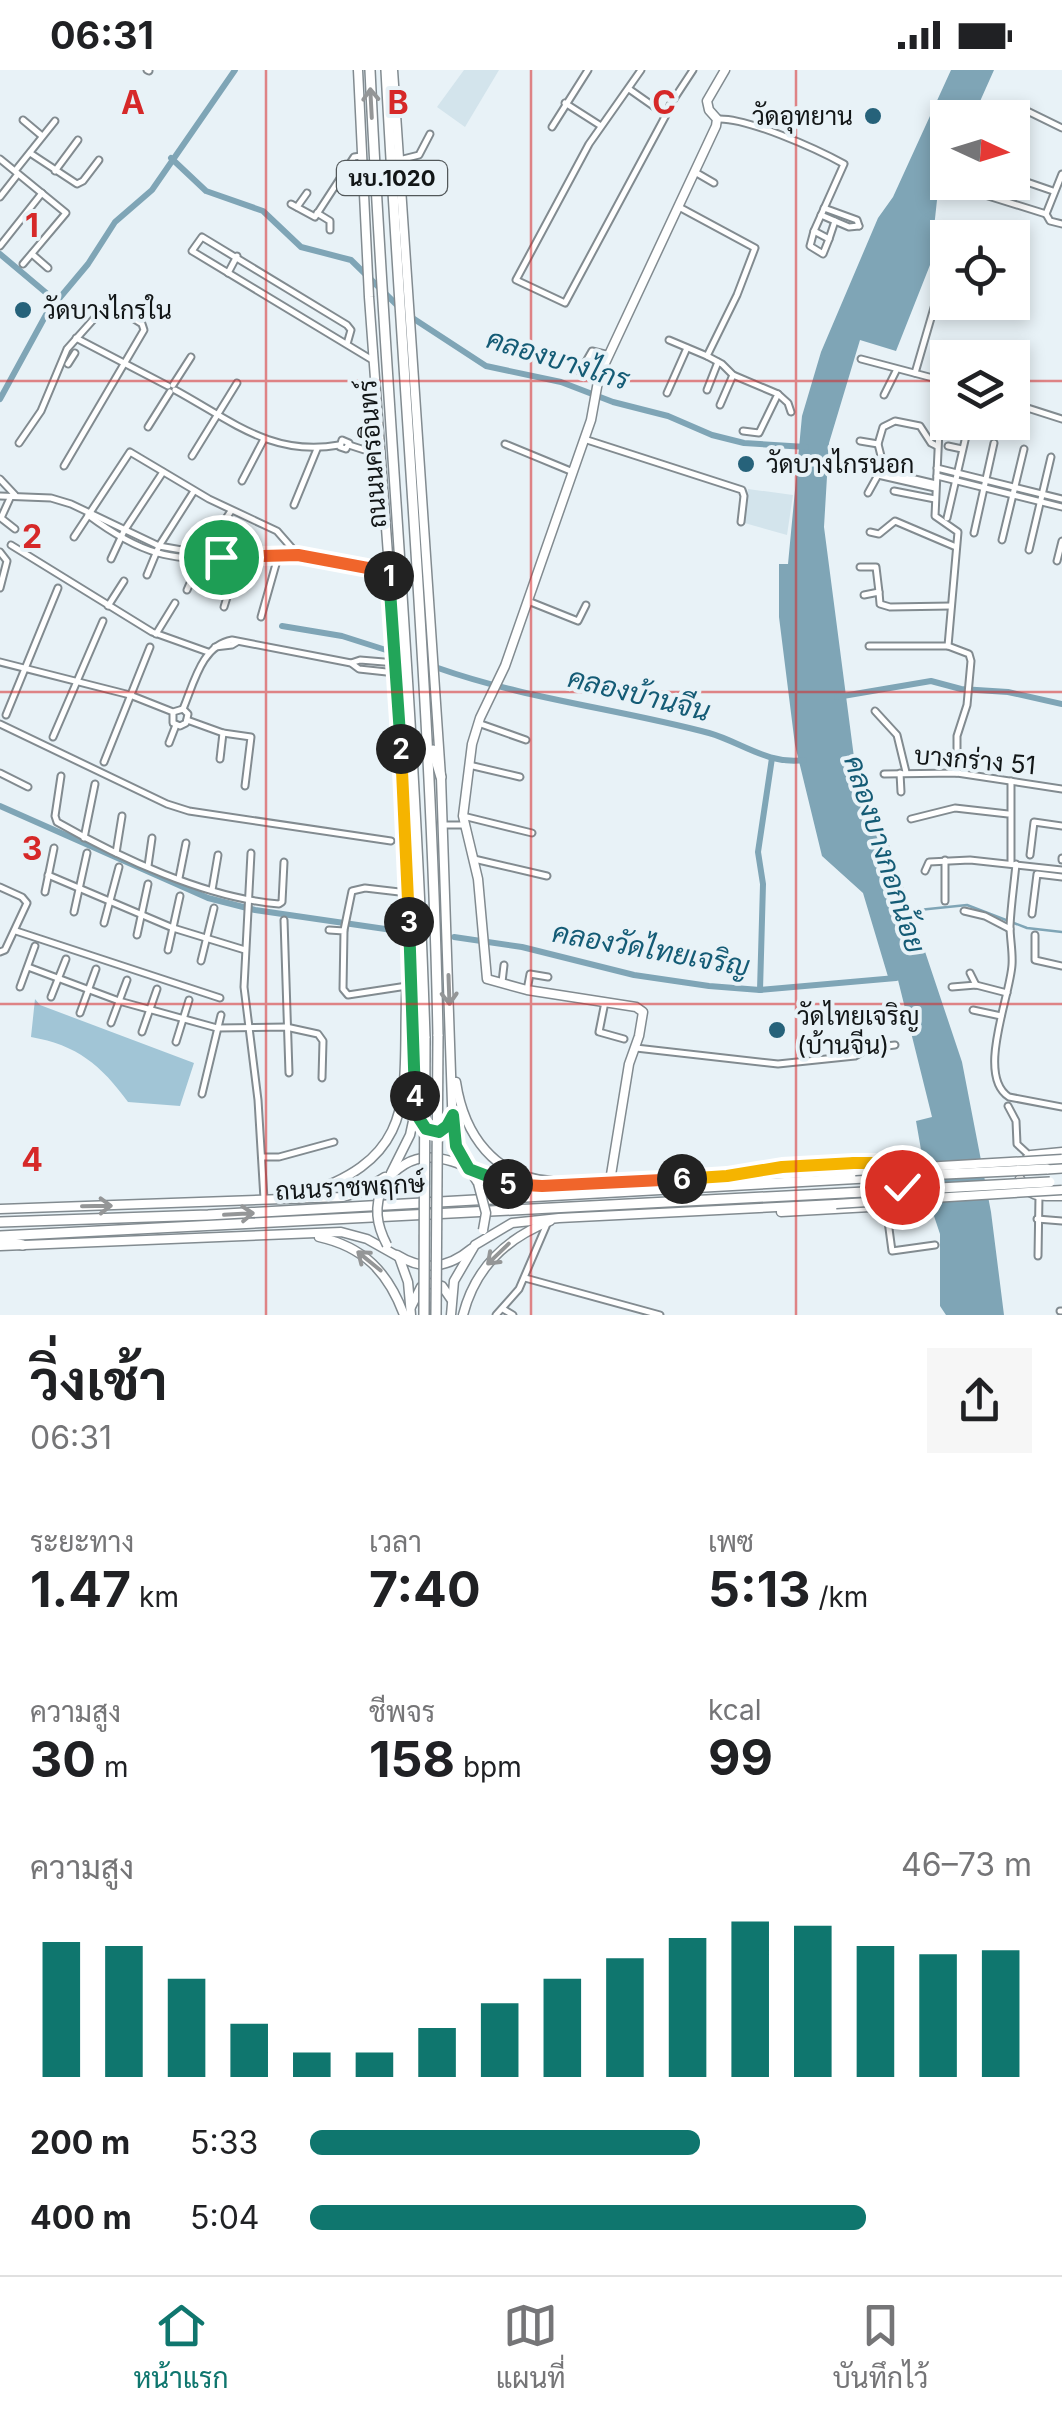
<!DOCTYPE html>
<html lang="th">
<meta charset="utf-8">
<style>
:root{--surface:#fff;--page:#f6f6f6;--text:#202124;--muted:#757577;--line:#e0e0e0;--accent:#0f766e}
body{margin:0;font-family:Inter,Sarabun,sans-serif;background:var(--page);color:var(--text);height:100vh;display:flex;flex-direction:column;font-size:38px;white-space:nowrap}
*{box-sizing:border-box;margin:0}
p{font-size:32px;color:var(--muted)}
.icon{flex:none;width:55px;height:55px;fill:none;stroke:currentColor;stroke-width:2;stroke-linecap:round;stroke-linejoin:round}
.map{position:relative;height:1245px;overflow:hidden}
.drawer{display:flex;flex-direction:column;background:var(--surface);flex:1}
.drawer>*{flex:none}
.needle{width:65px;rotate:94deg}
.fabs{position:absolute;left:930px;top:30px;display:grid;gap:20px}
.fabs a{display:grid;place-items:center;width:100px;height:100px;border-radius:0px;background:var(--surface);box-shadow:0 5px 15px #0003;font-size:50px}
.pin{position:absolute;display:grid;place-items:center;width:85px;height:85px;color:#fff;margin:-42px;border:5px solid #fff;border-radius:50%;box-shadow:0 2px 10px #0007}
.km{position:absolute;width:50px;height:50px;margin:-25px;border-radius:50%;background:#222;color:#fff;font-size:28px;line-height:50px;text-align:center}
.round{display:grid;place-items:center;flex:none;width:105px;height:105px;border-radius:0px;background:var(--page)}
.headline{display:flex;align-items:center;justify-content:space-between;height:170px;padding:0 30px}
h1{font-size:55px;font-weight:700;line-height:75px}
.stats{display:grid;grid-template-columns:repeat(3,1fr);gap:15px;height:170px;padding:10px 30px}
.stats div{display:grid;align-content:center}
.stats b{font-size:50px;font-weight:700}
.stats small{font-size:28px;font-weight:400}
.stats p{font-size:28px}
.chart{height:280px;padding:20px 30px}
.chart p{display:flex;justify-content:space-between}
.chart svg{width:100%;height:180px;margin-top:10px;stroke:var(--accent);stroke-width:6}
ul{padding:0 30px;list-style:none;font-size:32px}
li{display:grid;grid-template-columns:160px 120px 1fr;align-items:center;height:75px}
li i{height:25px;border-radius:12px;background:var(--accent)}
.status{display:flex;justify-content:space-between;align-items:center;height:70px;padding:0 50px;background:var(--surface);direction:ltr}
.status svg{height:28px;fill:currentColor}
.dock{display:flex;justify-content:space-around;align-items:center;height:140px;border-top:2px solid var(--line);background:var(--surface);font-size:28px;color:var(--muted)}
.dock a{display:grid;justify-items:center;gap:5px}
.dock .on{color:var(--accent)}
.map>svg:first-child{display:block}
</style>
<div class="status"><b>06:31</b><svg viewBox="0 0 49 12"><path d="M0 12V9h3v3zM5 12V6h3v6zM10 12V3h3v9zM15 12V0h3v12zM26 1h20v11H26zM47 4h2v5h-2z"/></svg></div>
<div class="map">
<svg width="1062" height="1245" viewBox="0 0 1062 1245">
<rect width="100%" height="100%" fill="#e8f2f7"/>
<g fill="#d3e4ec">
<polygon points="464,0 499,0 465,57 437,37"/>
<polygon points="748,419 793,425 787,465 741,452"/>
</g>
<path fill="#a1c5d6" d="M35,929L40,935L194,993L180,1036L128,1032C101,995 77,975 31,967Z"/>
<polygon fill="#7fa5b6" points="951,0 994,0 973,47 948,48 947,106 937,130 930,195 896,281 860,270 829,373 824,457 858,718 890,777 962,992 991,1142 1004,1245 946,1245 940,1236 940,1164 931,1137 916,1051 932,1047 898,910 889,910 863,823 822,786 795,675 779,547 779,494 788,494 802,346 821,282 878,148 893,127"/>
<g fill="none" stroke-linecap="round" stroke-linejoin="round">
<polyline stroke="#7fa5b6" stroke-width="2.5" points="909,841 967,835 1027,858 1062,862"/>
<g stroke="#7fa5b6" stroke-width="6">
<polyline points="171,88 206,121 263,141 301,177 351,190 401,239"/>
<polyline points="0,184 57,232"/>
<polyline points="411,247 486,296 561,312 613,332 668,346 712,365 744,373 806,377"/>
<polyline points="0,329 47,243 88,194 115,152 152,120 235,0"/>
<polyline points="282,556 342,566 386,580"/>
<path d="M438,598C526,629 619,639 709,663C741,672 768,695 804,690"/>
<polyline points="837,627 931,611 961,619 1008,622 1062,634"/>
<polyline points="0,736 208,828 255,840 399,861"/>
<polyline points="440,866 442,866"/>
<polyline points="454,867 522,877 634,905 709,916 760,920 896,908"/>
<polyline points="760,920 763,814 758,782 772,688"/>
</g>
<defs>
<g id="street">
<polyline points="147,0 149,1"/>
<polyline points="629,19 666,45 565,233 516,210 589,74 641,0"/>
<polyline points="565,33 601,56"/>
<polyline points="670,35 693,0"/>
<polyline points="1017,36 1062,58"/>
<path d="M717,49C746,47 817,79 844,94L814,161L810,176L823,184L829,169"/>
<polyline points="23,50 42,66"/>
<polyline points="552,57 588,0"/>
<polyline points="30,83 77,114 83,111 99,90"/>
<polyline points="0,89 66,143 23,194"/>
<polyline points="399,90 419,85 430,64"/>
<polyline points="15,101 55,51"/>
<polyline points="55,101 78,70"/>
<polyline points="695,102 714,113"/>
<polyline points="1062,104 1046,144 1050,151 1062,154"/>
<polyline points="1012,107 1053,121"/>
<polyline points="985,125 1046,144"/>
<polyline points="0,127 18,104"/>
<polyline points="291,134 315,147 354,87 361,86"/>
<polyline points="297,137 307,123"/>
<polyline points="679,137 755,178 737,225 707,286 722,294 733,305 778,324 759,363 743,361"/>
<polyline points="824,138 857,150 859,156"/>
<polyline points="317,143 330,151 330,160"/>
<polyline points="821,145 849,157 859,156"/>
<polyline points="814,161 829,169 835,151"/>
<polyline points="0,176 42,123"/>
<polyline points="32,184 48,198"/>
<polyline points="228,203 237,186"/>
<polyline points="76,268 168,316"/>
<polyline points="669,270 707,286"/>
<polyline points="347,274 351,260 347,255 202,167 192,181 374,291"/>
<polyline points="861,289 948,312"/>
<polyline points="68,294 75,283"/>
<polyline points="580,302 592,281 609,285"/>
<polyline points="915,303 938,224"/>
<polyline points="173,315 191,287"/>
<polyline points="1012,315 1019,298"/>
<path d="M175,320C232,351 272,387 339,375"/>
<polyline points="707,320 718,292"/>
<polyline points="667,323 687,278"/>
<polyline points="778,324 788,333 791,342"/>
<polyline points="884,325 896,301"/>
<polyline points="948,326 939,360 935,446 958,462 948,576 969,584 971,591 967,635 957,666 957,703"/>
<polyline points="1012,333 1062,349"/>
<polyline points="720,335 733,305"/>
<polyline points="148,357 170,322"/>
<polyline points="584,369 742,420 744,426 741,452"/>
<polygon points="342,370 349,373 346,379 340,377"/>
<polyline points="860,371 878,374"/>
<polyline points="19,373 41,341 67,279 100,242 112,235 142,254 144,260 64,396"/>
<polyline points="505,374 573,402"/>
<polyline points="349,375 380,385"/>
<polyline points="948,376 962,379"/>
<polyline points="192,386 237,313"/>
<polyline points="937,398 1062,429"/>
<polyline points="937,406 1062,437"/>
<polyline points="0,409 15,425"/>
<polyline points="242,411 264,369"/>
<polyline points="936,414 885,402 878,374 883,357 895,351 920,356 931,373 937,376"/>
<polyline points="894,421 935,429"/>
<polyline points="868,423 878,405 935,418"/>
<polyline points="0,426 51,428 71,434 159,476 182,480 279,482 389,502"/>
<polyline points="11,426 1,448 15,459"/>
<polyline points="294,435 317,379"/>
<path d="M88,445C108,460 133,476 158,483C193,493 250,489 286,486"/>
<polyline points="947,448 966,366"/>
<polyline points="870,462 879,464 895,451 956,477"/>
<polyline points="974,463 994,373"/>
<polyline points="74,467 130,382 209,429 277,461 298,485"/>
<polyline points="1002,470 1024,379"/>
<polyline points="11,475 152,562 208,582"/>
<polyline points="1029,480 1051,387"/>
<polyline points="0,482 7,491 0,518"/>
<polyline points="111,489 124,461 163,402"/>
<polyline points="1057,491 1062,471"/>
<polyline points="860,497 876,497 879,522"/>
<polyline points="147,505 159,476 194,421"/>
<polyline points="187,520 204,481 231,441"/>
<polyline points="864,525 879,522 880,534 890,537 951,536"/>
<polyline points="528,531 578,551 586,535"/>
<polyline points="108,536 124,511"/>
<polyline points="224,537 239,488"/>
<polyline points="261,547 278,487"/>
<polyline points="156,564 175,533"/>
<polyline points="869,576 948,576"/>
<polyline points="215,577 232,575 237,572"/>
<polyline points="0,592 130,625 173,642 183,639 188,644 186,653 180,656 173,653 173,642"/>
<polyline points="351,593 360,590 396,593"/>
<path d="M183,639C194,613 202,575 232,570L351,593L359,599L396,603"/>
<polyline points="875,641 897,665 906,702"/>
<polyline points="6,645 58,518"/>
<polyline points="187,650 223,663 251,667 245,716"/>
<polyline points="478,653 526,670"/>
<polyline points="0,654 167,734 189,741 391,771"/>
<polyline points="53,667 103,551"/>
<polyline points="169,673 176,655"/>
<polyline points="220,689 223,663"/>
<polyline points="104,692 150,577"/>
<polyline points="469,695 520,707"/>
<polyline points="0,703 28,717"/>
<polyline points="900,703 901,722"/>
<polyline points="884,704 957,703 1062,719"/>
<path d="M61,706L55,746L57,752C120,788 206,828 279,834L282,832L284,792"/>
<polyline points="463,746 532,763"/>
<polyline points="911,749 955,738 1008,744"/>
<polyline points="443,755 464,755"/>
<polyline points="84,768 95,714"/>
<polyline points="116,783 122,746"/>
<polyline points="251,783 244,917 258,1030 264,1129"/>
<polyline points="1030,785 1034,752 1062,756"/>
<polyline points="474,789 547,806"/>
<polyline points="1062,790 1062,788"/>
<polyline points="1011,793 1011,711"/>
<path d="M1016,794C1014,815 1011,835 1010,856C1010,869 1013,882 1012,895C1010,927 976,1006 1009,1027L1062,1037"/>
<polyline points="148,796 152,768"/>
<polyline points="925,801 929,792 970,790 1062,800"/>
<polyline points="48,805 173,858 245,880"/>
<polyline points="179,808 186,773"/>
<polyline points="0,817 22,827 27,833 5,880 0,882"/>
<polyline points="212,820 218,785"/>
<polyline points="45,822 54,778"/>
<polyline points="945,831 945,790"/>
<polyline points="964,841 985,846 1010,859"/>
<polyline points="74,842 87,783"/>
<polyline points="1032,844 1037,804 1062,807"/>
<polyline points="284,850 289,1003"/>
<polyline points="104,853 119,797"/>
<polyline points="329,860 344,861 343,919 348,925 407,916"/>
<polyline points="344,860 352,821 365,818 408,823"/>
<polyline points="16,861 220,928"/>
<polyline points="137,865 148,814"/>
<polyline points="1035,865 1035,890 1062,896"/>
<polyline points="168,880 180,826"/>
<polyline points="201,891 214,838"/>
<polyline points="28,897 119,931 217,958 286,957 318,964 323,971 322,1008"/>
<polyline points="970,903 976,915"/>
<polyline points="502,912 504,895"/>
<polyline points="20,917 35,876"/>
<polyline points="952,917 976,915 1007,923"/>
<polyline points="527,920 530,904 548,907"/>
<polyline points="51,927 66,889"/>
<polyline points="605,932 599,962 624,969"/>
<polyline points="973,940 1001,946"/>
<polyline points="80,943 96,899"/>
<polyline points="111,953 127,910"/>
<polyline points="142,962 157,919"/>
<polyline points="176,972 189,930"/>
<polyline points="636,978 778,994 855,986 869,978 895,975"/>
<polyline points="202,1024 221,945"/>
<polyline points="1008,1036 1016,1051 1017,1074 1029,1085"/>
<polyline points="262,1087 279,1087 334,1072"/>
<polyline points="886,1136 892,1181 935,1175"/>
<polyline points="1037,1149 1062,1151"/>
<polyline points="1038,1186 1039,1126"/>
<polyline points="525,1208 660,1245"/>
<polyline points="503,1239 513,1245"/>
<polyline points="1060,1241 1062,1241"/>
<polyline points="496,1245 519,1219 547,1154"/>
</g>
<g id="secondary">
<polyline points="358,0 369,227 399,634"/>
<polyline points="393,0 441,707 453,1063 462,1088 478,1113"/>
<path d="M456,1012C464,1065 495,1108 551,1111"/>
<polyline points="1020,1095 1031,1085 1062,1082"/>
<path d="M756,1101L881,1091C899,1095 901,1107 902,1124L896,1132L888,1136L781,1142"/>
<polyline points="391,1103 410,1065 415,1042 414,942 400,648"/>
<path d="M1020,1109C1028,1129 1043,1126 1062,1126"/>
<polyline points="610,1111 629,994 639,966 643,942 636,937 527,920 487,909 478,809 463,746 472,674 480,648 505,596 591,350 599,306 716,56 717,49 709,40 707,31 725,0"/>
<path d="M383,1115C428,1054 474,1113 529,1116L855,1101"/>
<path d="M301,1125C428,1086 400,1015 407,907"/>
<polyline points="0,1139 343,1127 360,1122 385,1107"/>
<path d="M319,1167C364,1177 388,1202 404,1245"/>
<polyline points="0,1176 341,1162 367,1169 399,1187"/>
<path d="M397,1185C423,1201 447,1199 471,1179"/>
<polyline points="399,1187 408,1212 411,1245"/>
<polyline points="411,1237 421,1217 432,1213 442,1216 451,1229"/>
<polyline points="451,1245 454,1211 475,1175 512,1153 559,1148 836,1134"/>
<path d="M463,1245C475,1198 505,1169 550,1151"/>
</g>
<g id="primary">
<path d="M370,0C385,323 415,645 425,968"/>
<path d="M386,0C403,322 432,644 438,966"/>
<polyline points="399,629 407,666"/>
<polyline points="433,680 441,707"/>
<polyline points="1047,1099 1062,1098"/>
<polyline points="0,1152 208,1145 883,1107"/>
<polyline points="0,1166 884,1121"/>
<polyline points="2,1171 23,1175"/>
</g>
</defs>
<use href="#street" stroke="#828b90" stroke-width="9"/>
<use href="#secondary" stroke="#828b90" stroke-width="11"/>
<use href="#primary" stroke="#828b90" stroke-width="12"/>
<use href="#street" stroke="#fff" stroke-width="5"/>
<use href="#secondary" stroke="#fff" stroke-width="8"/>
<use href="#primary" stroke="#fff" stroke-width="9"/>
<defs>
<g id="secondary-bridge">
<polyline points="855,1101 1062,1089"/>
<polyline points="478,1113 486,1143 483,1160"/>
<path d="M383,1115C374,1137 376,1154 387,1175"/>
<polyline points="836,1134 1062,1120"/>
</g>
<g id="primary-bridge">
<polyline points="883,1107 1047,1099"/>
<polyline points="884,1121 1050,1112"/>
<polyline points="424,1245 425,968"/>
<polyline points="436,1245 438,966"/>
</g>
</defs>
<use href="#secondary-bridge" stroke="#828b90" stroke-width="11" stroke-linecap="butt"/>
<use href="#primary-bridge" stroke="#828b90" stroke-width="12" stroke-linecap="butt"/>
<use href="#secondary-bridge" stroke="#fff" stroke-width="8"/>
<use href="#primary-bridge" stroke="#fff" stroke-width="9"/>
</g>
<defs><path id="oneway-shaft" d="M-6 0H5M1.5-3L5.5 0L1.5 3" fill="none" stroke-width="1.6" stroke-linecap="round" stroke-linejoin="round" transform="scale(2.5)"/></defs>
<g stroke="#949697">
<use href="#oneway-shaft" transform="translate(371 33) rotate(-93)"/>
<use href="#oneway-shaft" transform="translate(449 920) rotate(88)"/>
<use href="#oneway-shaft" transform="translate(97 1136) rotate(-1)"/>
<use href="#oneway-shaft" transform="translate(239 1144) rotate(-3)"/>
<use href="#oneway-shaft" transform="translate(498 1184) rotate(136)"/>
<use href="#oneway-shaft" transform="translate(369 1191) rotate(-141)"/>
</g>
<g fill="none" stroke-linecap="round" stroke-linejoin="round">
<defs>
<polyline id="split-1" points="221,487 298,485 389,502 389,506"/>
<polyline id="split-2" points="389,506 401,679"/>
<polyline id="split-3" points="401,679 409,852"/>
<polyline id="split-4" points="409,852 415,1026"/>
<polyline id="split-5" points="415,1026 415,1042 426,1059 439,1062 447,1056 453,1045 456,1076 469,1099 508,1114"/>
<polyline id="split-6" points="508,1114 542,1116 682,1109"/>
<polyline id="split-7" points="682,1109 727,1106 782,1097 854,1093"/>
<polyline id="split-8" points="854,1093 890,1093 899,1104 902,1117"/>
</defs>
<use href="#split-1" stroke="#fff" stroke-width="20"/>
<use href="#split-2" stroke="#fff" stroke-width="20"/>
<use href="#split-3" stroke="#fff" stroke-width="20"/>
<use href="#split-4" stroke="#fff" stroke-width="20"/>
<use href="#split-5" stroke="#fff" stroke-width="20"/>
<use href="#split-6" stroke="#fff" stroke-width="20"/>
<use href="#split-7" stroke="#fff" stroke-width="20"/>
<use href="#split-8" stroke="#fff" stroke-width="20"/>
<use href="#split-1" stroke="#f0652b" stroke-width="12"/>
<use href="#split-2" stroke="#22a559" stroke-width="12"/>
<use href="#split-3" stroke="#f5b400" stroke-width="12"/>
<use href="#split-4" stroke="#22a559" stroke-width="12"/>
<use href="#split-5" stroke="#22a559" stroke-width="12"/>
<use href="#split-6" stroke="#f0652b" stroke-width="12"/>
<use href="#split-7" stroke="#f5b400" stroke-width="12"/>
<use href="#split-8" stroke="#f5b400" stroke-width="12"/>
</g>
<path fill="none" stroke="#d62828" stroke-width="2.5" stroke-opacity="0.55" d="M266,0V1245M531,0V1245M796,0V1245M0,311H948M1012,311H1062M0,622H1062M0,934H1062"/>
<g fill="#26627a" stroke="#e8f2f7" stroke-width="4">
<circle cx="873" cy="46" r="10"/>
<circle cx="23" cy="240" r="10"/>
<circle cx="746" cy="394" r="10"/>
<circle cx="777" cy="960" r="10"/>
</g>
<g text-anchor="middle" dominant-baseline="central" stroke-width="8" stroke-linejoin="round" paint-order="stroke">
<rect fill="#e8f2f7" stroke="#52585a" stroke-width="2.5" x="337" y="91" width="110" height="34" rx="8"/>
<g font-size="22" font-weight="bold" fill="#121617">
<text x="392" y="108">นบ.1020</text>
</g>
<g font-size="25" fill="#121617" stroke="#e8f2f7" text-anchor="start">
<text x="853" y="46" text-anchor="end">วัดอุทยาน</text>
<text x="43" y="240">วัดบางไกรใน</text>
<text x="766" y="394">วัดบางไกรนอก</text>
<text x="797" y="946">วัดไทยเจริญ<tspan x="797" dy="29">(บ้านจีน)</tspan></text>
</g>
<g font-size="25" fill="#121617" stroke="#e8f2f7">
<text transform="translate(372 384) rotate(-94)">ถนนนครอินทร์</text>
<text transform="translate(975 690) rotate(5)">บางกร่าง 51</text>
<text transform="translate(350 1117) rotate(-3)">ถนนราชพฤกษ์</text>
</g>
<g font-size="28" font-style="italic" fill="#145b75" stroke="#e8f2f7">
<text transform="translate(558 289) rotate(17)">คลองบางไกร</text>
<text transform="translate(639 624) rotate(14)">คลองบ้านจีน</text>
<text transform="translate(885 784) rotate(72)">คลองบางกอกน้อย</text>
<text transform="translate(651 879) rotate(10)">คลองวัดไทยเจริญ</text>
</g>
</g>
<g font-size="32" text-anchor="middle" font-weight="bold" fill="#d62828" stroke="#e8f2f7" stroke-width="8" stroke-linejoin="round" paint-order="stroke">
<text x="133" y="44">A</text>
<text x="398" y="44">B</text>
<text x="664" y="44">C</text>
<text x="32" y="167">1</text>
<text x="32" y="478">2</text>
<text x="32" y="790">3</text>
<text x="32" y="1101">4</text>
</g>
</svg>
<div class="fabs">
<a><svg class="needle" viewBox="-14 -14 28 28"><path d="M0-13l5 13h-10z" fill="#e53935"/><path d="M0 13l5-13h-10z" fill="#757577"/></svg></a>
<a><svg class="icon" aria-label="locate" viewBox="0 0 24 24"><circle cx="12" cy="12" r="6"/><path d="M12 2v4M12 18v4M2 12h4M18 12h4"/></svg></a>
<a><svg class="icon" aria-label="layers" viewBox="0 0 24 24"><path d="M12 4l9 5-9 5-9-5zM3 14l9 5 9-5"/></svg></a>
</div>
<div class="pin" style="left:221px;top:487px;background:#1e9e55"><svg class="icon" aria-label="arrive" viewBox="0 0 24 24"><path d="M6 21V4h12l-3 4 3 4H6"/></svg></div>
<div class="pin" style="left:902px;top:1117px;background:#d93025"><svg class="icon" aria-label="check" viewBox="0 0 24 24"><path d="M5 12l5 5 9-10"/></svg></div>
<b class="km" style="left:389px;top:506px">1</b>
<b class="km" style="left:401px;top:679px">2</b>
<b class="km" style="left:409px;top:852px">3</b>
<b class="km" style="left:415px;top:1026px">4</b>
<b class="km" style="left:508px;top:1114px">5</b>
<b class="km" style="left:682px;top:1109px">6</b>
</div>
<section class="drawer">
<div class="headline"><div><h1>วิ่งเช้า</h1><p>06:31</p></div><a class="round"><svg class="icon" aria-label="share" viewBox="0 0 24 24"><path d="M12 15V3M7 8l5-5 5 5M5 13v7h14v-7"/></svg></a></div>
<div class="stats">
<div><p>ระยะทาง</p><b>1.47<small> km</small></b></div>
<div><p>เวลา</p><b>7:40</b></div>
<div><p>เพซ</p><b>5:13<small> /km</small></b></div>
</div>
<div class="stats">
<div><p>ความสูง</p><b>30<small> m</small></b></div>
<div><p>ชีพจร</p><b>158<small> bpm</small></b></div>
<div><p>kcal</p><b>99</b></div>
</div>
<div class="chart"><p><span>ความสูง</span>46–73 m</p>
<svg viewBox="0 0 160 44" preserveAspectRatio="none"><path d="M5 44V11M15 44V12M25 44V20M35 44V31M45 44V38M55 44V38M65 44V32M75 44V26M85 44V20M95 44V15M105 44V10M115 44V6M125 44V7M135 44V12M145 44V14M155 44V13"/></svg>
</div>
<ul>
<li><b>200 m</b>5:33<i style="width:54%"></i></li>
<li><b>400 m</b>5:04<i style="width:77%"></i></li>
</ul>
</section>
<nav class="dock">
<a class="on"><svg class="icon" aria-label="home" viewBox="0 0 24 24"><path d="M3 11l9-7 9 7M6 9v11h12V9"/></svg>หน้าแรก</a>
<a><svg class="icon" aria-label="map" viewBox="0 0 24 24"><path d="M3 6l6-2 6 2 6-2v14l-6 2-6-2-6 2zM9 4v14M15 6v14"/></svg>แผนที่</a>
<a><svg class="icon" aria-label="saved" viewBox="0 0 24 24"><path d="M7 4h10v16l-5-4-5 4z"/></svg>บันทึกไว้</a>
</nav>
